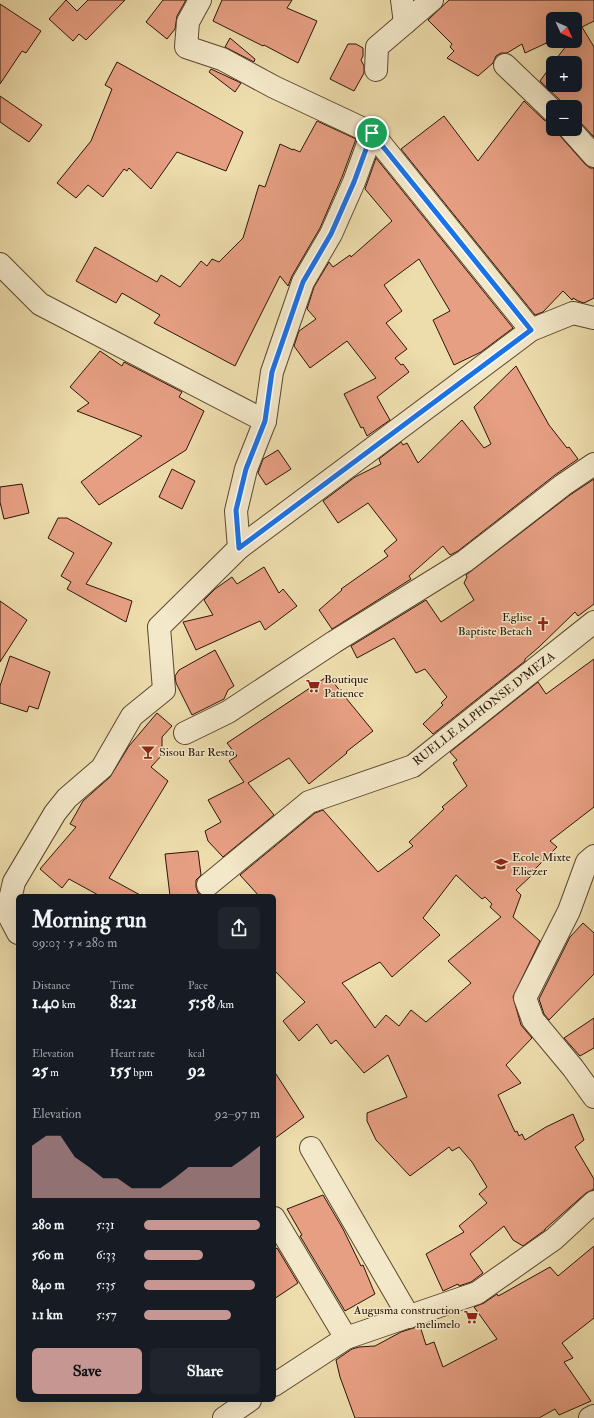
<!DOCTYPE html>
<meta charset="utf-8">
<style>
:root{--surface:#171b24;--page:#20242c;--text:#f1f3f6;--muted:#9ea1a6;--accent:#c59692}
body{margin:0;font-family:"IM FELL Double Pica",serif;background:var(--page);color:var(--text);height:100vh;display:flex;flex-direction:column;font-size:15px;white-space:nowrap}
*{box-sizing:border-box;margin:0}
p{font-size:13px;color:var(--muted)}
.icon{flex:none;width:22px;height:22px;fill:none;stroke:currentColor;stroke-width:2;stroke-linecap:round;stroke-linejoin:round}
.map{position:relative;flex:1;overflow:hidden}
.drawer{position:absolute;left:16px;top:894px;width:260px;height:508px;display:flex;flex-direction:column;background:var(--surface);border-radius:6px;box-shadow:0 4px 16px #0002}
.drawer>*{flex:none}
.needle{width:26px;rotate:134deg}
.fabs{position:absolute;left:546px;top:12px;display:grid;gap:8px}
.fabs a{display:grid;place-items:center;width:36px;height:36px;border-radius:6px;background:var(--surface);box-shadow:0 4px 16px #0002;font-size:20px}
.pin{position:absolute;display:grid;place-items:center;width:34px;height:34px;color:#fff;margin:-17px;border:2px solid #fff;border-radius:50%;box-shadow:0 1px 4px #0007}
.round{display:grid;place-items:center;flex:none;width:42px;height:42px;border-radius:6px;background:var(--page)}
.summary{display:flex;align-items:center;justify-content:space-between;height:68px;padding:0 16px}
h1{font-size:22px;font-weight:700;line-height:30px}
.figures{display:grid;grid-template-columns:repeat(3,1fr);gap:6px;height:68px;padding:4px 16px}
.figures div{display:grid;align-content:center}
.figures b{font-size:17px;font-weight:700}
.figures small{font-size:11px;font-weight:400}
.figures p{font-size:11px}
.chart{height:112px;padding:8px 16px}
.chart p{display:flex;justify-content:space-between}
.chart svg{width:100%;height:72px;margin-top:4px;fill:var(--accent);opacity:.7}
.action{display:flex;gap:8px;margin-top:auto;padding:8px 16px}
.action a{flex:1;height:46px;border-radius:6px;background:var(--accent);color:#111;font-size:16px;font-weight:700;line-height:46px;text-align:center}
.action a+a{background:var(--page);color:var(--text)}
ul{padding:0 16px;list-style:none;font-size:13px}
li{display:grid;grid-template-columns:64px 48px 1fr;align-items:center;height:30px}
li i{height:10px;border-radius:5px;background:var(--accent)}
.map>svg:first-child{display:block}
</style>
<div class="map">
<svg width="594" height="1418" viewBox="0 0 594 1418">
<rect width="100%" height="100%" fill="#eddcac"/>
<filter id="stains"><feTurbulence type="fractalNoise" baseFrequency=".005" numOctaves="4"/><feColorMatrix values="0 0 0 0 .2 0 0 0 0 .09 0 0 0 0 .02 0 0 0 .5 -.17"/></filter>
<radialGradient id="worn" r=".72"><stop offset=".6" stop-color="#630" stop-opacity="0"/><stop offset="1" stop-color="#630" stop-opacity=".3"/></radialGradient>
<g fill="#e79f83" stroke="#2b1607" fill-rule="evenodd">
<polygon points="66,0 77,11 88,0 125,0 86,40 79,34 73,41 49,19"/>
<polygon points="163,0 186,0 177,16 175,29 167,39 146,22"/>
<polygon points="222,0 292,0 287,8 317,21 298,63 264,45 263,46 213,21"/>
<polygon points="449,0 594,0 594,21 582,27 594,47 594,137 579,121 575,118 575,107 565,107 562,102 540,81 553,63 553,85 575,85 575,63 553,63 570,41 575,41 575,35 581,27 575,30 575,19 553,19 553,40 525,53 522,44 507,53 501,53 496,56 493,63 478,76 447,58 454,51 450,47 452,44 428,20"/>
<polygon points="0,4 41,31 26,53 22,51 0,84"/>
<polygon points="230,38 255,59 254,62 225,47"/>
<polygon points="348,44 356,44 363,48 363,56 361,60 364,66 364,73 354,91 330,79"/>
<polygon points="117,62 243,132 226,171 177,152 151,189 129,168 127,171 124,169 103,197 88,185 76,198 57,183 91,141 112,89 105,85"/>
<polygon points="211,69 241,83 235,92 209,72"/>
<polygon points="0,96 42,125 29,142 0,122"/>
<polygon points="524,101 544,120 550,123 553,123 553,129 558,129 561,137 585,164 590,168 594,168 594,298 584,303 578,301 573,298 572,300 563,291 543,312 535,315 401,149 444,116 478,161"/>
<polygon points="317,121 356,139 342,177 320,228 292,276 288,286 280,276 235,366 154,323 160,315 122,293 116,303 76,281 95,247 157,282 161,275 180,287 201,261 207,266 212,259 219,262 243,238 259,185 265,187 280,144 293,150 293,149 300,152"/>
<polygon points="376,158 513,328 481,352 454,365 433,320 450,311 419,259 384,285 402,311 386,323 407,349 395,358 401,365 403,364 409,372 377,397 390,420 367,436 363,427 361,428 344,394 376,378 347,341 310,368 294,346 299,331 316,319 307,309 314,287 329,262 333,267 350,255 351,257 392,221 365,189"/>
<polygon points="100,351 122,366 124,362 182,392 179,397 204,411 186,450 99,505 81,482 142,436 77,411 89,403 70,387"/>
<polygon points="516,366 549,425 567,448 569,447 578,459 555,475 458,551 450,555 443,546 409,576 411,579 332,629 319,610 342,590 341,589 388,556 384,551 397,540 368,503 338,523 323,501 355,477 381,464 379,459 401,442 403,445 407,443 418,463 462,420 484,448 491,444 474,407"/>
<polygon points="278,450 291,469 266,485 258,473 263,459"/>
<polygon points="172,469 195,481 182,509 159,497"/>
<polygon points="594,479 594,604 578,616 575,612 539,647 525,659 525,661 433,734 423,724 443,705 441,703 447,697 425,669 416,673 394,638 357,658 351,646 426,600 441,622 474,600 464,583 467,577 466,575 570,495"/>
<polygon points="22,484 29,513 4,519 0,502 0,487"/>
<polygon points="58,518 67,518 112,543 86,584 132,601 126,622 67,589 71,582 61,576 74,553 48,538"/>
<polygon points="264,567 279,593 283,589 297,606 265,630 260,621 196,650 183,622 213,615 204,600 215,589 232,577 237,584"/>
<polygon points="0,601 27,620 0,662"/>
<polygon points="215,650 234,686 228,690 224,699 192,715 176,683 175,676 179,670"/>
<polygon points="10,656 50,672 38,709 29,706 27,712 0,703 0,686"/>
<path d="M594,659V807L550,841L557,847L530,874L532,875L516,890L521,895L513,917L540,941L513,997L521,1025L532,1038L506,1065L521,1083L498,1095L515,1132L517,1131L519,1136L522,1134L525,1140L546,1127L573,1114L584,1140L575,1147L594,1179V1189L586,1193L545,1229V1230L523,1246L513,1240L504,1226L470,1254L483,1273L471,1282L459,1286L458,1284L443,1291L426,1254L464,1232L459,1226L487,1203L479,1194L487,1187L472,1162L459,1147L452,1151L449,1147L410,1176L376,1140L367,1121V1113L407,1097L388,1055L364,1073L336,1040L331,1044L317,1024L299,1041L283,1021L305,1002L274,970V896H259L240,875L315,813L323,810L378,872L413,846L409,842L444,809L442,807L467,786L453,763L457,760L450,752L538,682L546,694ZM456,875L482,899L485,897L492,904L490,907L501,917L448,961L471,983L426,1022L411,1010L399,1026L386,1015L375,1028L349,991L342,983L380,962L392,977L440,935L423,918Z"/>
<polygon points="328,676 373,731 346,752 347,753 309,784 289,758 248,783 274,815 223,857 208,841 205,831 221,822 208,800 244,782 229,761 237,756 227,743"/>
<polygon points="157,713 172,726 162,737 162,755 151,767 168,781 109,878 142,896 100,896 69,879 62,888 40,869 76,827 70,824 83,801 110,777 129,746"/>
<polygon points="198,851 201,875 196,880 196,887 198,893 203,896 170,896 165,854"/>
<polygon points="583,923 594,933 594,974 549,1020 544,1014 539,999 570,937"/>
<polygon points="594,1018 594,1048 580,1056 564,1038"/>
<polygon points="274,1071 304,1117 274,1139"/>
<polygon points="323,1195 343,1229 361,1266 363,1265 375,1294 345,1311 300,1236 302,1235 287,1209"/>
<polygon points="594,1246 594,1318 562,1343 573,1358 564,1362 591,1401 559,1415 555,1409 539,1418 355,1418 340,1377 336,1360 352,1349 359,1347 375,1346 401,1332 420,1326 426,1345 434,1342 443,1367 497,1339 474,1307 484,1303 497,1294 498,1296 502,1294 550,1267 558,1276"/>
<polygon points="277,1248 298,1283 274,1299 274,1250"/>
</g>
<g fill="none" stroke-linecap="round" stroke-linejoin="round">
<defs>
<g id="minor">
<polyline points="200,0 188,22 186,47 222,59 274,87 372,133 531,330"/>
<polyline points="402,0 405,23"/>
<polyline points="505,65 553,111"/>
<polyline points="376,70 377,47 432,0"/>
<polyline points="570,129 594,156"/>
<polyline points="0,264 40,304 265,421"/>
<polyline points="239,548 531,330 573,313 594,318"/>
<polyline points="185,733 228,712 334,642 465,561 563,485 594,464"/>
<polyline points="594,856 587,862 569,911 525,998 533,1020 573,1068 594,1097"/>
<polyline points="208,885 309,802 413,766 594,622"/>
<polyline points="18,933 7,912 14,882 55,813 67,798 102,768 132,716 164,690 159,627 239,548 236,511 246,469 265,421 272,372 303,282 331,234 354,182 372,133"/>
<polyline points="311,1148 409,1317"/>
<polyline points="274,1218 346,1338"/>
<polyline points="274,1385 346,1338 477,1293 554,1239 594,1202"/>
<polyline points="224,1418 250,1400"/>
<polyline points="590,1418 594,1416"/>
</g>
</defs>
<use href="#minor" stroke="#5c4830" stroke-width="24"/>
<use href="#minor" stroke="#f3e8c9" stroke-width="22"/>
</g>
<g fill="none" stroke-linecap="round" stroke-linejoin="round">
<defs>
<polygon id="route" points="372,133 531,330 239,548 236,510 246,469 265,421 272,372 303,282 331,234 354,182"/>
</defs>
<use href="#route" stroke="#fff" stroke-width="8"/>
<use href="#route" stroke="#1a73e8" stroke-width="5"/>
</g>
<defs>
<symbol id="church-bare" viewBox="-9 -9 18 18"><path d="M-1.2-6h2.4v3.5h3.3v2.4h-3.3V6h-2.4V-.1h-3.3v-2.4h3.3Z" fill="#8f2418" stroke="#f3e8c9" stroke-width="2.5" paint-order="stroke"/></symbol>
<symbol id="supermarket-bare" viewBox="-9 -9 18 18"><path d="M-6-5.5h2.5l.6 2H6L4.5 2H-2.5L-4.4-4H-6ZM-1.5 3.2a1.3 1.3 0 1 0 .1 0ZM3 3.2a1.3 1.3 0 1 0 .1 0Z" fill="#8f2418" stroke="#f3e8c9" stroke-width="2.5" paint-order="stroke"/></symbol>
<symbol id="bar-bare" viewBox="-9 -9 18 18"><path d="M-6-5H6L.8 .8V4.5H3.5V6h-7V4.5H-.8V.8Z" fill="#8f2418" stroke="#f3e8c9" stroke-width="2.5" paint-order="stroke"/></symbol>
<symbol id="school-bare" viewBox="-9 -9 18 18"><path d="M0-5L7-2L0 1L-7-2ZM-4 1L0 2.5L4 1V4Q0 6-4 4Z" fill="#8f2418" stroke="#f3e8c9" stroke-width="2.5" paint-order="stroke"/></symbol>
</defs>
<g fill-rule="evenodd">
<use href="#church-bare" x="533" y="614" width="20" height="20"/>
<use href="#supermarket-bare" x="303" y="676" width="20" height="20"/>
<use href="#bar-bare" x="138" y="742" width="20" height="20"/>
<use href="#school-bare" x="491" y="854" width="20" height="20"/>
<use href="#supermarket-bare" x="461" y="1307" width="20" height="20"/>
</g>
<g text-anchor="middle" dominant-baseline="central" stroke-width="3" stroke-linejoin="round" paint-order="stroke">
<g font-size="12" fill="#2b1607" stroke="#f3e8c9" text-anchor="start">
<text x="532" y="617" text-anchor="end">Eglise<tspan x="532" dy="14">Baptiste Betach</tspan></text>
<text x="324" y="679">Boutique<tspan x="324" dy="14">Patience</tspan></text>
<text x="159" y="752">Sisou Bar Resto</text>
<text x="512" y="857">Ecole Mixte<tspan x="512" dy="14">Eliezer</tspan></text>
<text x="460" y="1310" text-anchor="end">Augusma construction<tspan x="460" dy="14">melimelo</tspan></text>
</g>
<g font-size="12" fill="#2b1607" stroke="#f3e8c9">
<text transform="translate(484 709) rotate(-38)">RUELLE ALPHONSE D'MEZA</text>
</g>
</g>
<rect width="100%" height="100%" filter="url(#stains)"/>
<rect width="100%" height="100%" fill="url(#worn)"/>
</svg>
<div class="fabs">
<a><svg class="needle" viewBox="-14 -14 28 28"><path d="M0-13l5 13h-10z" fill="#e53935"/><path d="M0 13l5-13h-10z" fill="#9ea1a6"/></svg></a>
<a>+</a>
<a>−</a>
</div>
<div class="pin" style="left:372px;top:133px;background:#1e9e55"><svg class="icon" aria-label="arrive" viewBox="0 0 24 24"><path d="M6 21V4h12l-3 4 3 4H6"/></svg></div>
<section class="drawer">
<div class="summary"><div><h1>Morning run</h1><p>09:03 · 5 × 280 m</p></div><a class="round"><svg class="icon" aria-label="share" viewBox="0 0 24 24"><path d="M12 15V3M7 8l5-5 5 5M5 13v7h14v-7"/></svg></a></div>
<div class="figures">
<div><p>Distance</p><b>1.40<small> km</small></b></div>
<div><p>Time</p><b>8:21</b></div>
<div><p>Pace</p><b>5:58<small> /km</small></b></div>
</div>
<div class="figures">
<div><p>Elevation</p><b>25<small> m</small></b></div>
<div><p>Heart rate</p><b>155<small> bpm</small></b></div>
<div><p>kcal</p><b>92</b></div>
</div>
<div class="chart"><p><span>Elevation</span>92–97 m</p>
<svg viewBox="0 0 160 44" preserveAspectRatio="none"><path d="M0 44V12L10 6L20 6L30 19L40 25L50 32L60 32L70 38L80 38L90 38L100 32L110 25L120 25L130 25L140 25L150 19L160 12V44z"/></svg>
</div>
<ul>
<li><b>280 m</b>5:31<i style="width:100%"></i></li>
<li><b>560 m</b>6:33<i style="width:51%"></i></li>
<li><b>840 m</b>5:35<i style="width:96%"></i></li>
<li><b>1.1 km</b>5:57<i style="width:75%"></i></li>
</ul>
<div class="action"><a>Save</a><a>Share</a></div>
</section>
</div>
